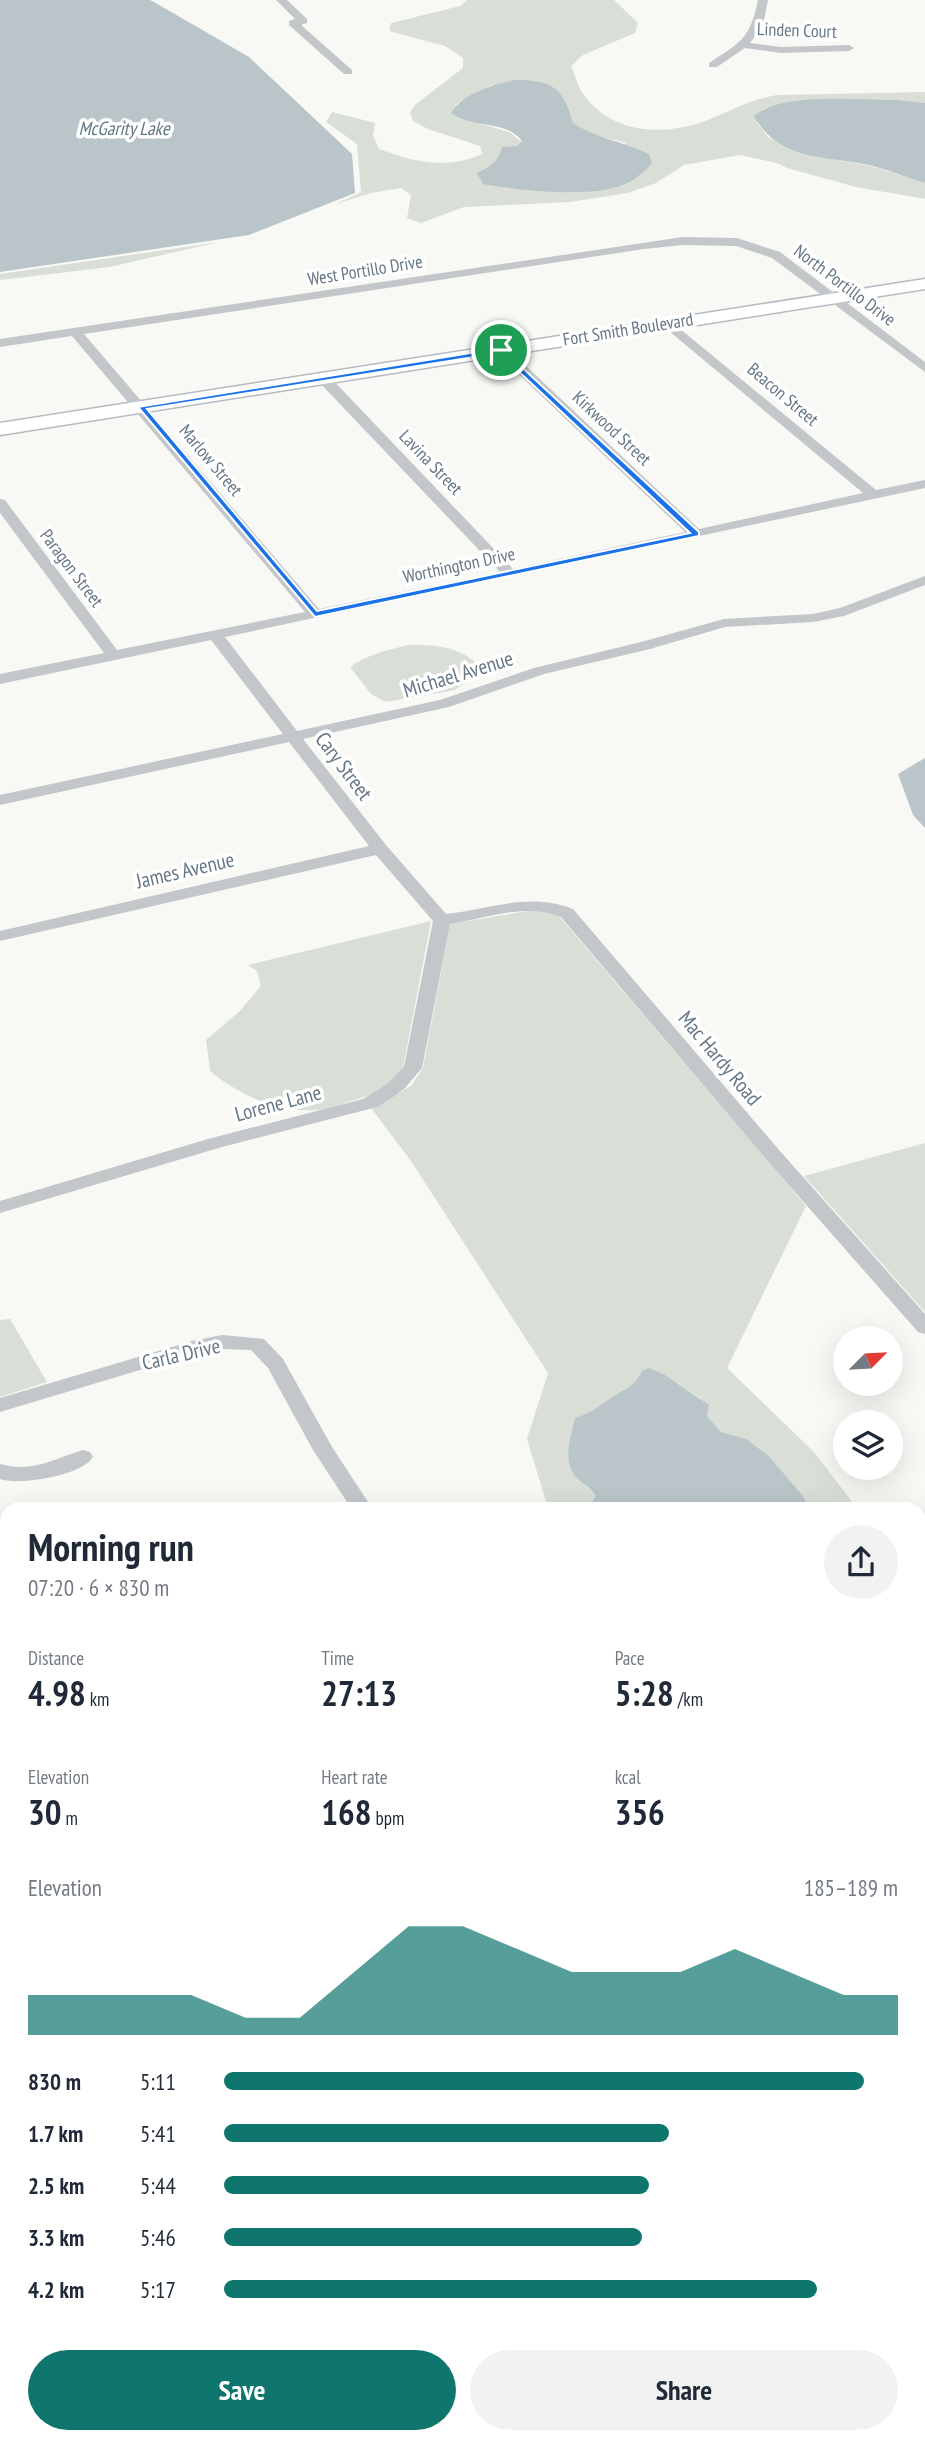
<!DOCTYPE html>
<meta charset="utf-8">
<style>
:root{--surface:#fff;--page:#f2f2f3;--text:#1f2937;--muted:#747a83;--accent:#0f766e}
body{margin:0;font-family:"PT Sans Narrow",sans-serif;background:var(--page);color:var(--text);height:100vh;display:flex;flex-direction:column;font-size:26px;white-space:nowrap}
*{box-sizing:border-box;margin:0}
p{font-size:23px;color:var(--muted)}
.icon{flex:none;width:38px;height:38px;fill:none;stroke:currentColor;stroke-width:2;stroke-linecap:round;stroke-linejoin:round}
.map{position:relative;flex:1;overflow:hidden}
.panel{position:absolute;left:0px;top:1502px;width:926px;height:942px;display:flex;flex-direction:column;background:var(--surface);border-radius:21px 21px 0 0;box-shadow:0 7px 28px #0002}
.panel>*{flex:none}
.needle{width:46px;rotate:66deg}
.controls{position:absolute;left:833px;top:1326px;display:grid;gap:14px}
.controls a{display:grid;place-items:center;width:70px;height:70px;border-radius:50%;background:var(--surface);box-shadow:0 7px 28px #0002;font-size:35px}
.pin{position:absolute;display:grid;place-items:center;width:60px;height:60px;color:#fff;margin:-30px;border:4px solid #fff;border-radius:50%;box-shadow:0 2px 7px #0007}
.round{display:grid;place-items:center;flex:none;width:74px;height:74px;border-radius:37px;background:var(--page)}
.head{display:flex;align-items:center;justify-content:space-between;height:119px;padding:0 28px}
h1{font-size:38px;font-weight:700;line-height:52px}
.metrics{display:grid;grid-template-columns:repeat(3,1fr);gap:10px;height:119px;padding:7px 28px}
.metrics div{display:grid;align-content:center}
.metrics b{font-size:35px;font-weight:700}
.metrics small{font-size:19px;font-weight:400}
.metrics p{font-size:19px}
.chart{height:196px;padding:14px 28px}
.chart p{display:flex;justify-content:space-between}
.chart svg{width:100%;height:126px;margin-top:7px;fill:var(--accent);opacity:.7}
.primary-button{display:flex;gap:14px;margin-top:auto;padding:14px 28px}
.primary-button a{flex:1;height:80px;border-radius:42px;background:var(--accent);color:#fff;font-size:28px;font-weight:700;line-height:80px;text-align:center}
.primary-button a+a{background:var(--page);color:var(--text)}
ul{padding:0 28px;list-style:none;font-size:23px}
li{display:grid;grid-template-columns:112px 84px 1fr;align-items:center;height:52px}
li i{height:18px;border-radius:9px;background:var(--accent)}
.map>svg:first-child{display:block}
</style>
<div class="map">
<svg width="925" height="2443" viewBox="0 0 925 2443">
<rect width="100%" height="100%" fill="#f8f8f5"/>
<g fill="#d9dfd6" fill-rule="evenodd">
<path d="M467,0H614L638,23L635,33L583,55L571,66C575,75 578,87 584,95C610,131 656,136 696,124C725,115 745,100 777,95L925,92V103L899,100L781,104L763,109L757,123L769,138L806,154L871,166L925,183V199L856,187L787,168L777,163L740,155L684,165L656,183L628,193L570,202L464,207L421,223L407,218L411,195L401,188L371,193L336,204L361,192L357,144L326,122L332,112L375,123L373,135L379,149C413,162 448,170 482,154L480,146L428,129L413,121L410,112L416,104L463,68V58L445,46L389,31L391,23L460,6ZM492,85L571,116L572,123L591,134L626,143L595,191L569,190L477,173L492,166L522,142L509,132L455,116L457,104Z"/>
<polygon points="219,242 110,267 0,280 0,274"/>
<path d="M409,645C437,645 457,646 479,665L474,676L455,690L386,702L371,694L350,667C368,654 388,650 409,645Z"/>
<polygon points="540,909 559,916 806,1206 727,1368 814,1452 857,1508 804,1508 805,1502 803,1496 769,1456 746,1439 721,1432 707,1416 700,1398 677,1383 642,1371 636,1384 589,1413 585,1486 594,1491 596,1496 587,1508 548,1508 527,1439 548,1373 411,1161 371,1108 411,1086 423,1068 450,924"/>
<path d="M431,921L403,1068C389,1087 371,1096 348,1102C338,1105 327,1110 316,1110C278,1113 239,1095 210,1071L206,1040L240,1011L261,986L257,971L248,965Z"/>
<polygon points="925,1143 925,1312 804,1176"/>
<polygon points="10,1319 47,1382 0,1397 0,1320"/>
<polygon points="925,2133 925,2241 919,2237 919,2136"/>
</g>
<g fill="#b9c5c9">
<polygon points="0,0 150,0 154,2 249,57 352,154 355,193 249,235 0,272"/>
<path d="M514,80C552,80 563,87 573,123C596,138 624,142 649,154L652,164C643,172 635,180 625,184C593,199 518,190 483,184L477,173C491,166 498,162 502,147L517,146L522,141C507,120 470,128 451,113C464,93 492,85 514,80Z"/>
<path d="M899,100L925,103V183C908,178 891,171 873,166C828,155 780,163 754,116C783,91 861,101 899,100Z"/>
<polygon points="925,758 925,828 913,815 898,774"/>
<path d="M649,1368L665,1375L709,1405L707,1416L721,1432L746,1439L769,1456L803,1496L806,1502L804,1508H587L596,1496C592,1488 582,1484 576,1477C562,1461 571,1436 575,1418C592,1413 600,1405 614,1396C628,1387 634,1387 642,1371Z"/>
</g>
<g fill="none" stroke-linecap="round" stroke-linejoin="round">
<defs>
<polygon id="secondary" points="925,279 925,289 0,435 0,423"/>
</defs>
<use href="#secondary" stroke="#b5bbbf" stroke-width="3"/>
<g fill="#c3c7ca" fill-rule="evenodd">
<polygon points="276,0 287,0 307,19 307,23 301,25 352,70 352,74 344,74 289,25 289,21 295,19"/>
<path d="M758,0H768L763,26L750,43L781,47L849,45L854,48L849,51L781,53L745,48L717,67H709V63C741,42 750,39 758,0Z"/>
<path d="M683,237L737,238L780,252L925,362V372L772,258L736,246L683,245L644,249L84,334L319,609L500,572L318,381V375H328L513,569L685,532L496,353L495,350L501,346L506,347L699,529L863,493L663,326V320L668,319L876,490L925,480V488L225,637L297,731L440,700L534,668L641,642L724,619L813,614L840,608L925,576V585L844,616L813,622L725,627L650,649L544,674L449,707L303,739L386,845L446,914C490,909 530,892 573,909L779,1150L925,1314V1334L918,1332L765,1158L561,917C525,902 486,919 450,924L422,1068L405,1088L389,1100L377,1107L222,1147L0,1213V1201L208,1139L363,1099L387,1084L404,1067L433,921L376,855L0,941V931L369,846L289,742L0,805V795L283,734L211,640L0,684V674L104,653L0,513V499L5,500L117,650L305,612L72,336L0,347V339Z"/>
<polygon points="222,1335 264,1339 283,1359 332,1447 372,1508 351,1508 313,1450 268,1368 251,1350 222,1349 200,1352 0,1412 0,1398 192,1341"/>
<path d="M83,1450L90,1452L93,1457C83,1475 20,1486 0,1479V1464C34,1473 52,1459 83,1450Z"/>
<polygon points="925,1595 925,1611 919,1613 919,1597"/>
<polygon points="7,2382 7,2412 0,2415 0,2385"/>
</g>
<use href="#secondary" fill="#fff" fill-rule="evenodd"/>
</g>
<path fill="#1a73e8" stroke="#fff" stroke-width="2" fill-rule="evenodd" d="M501,348L699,532V536L315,617L138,407ZM499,353L690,533L317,611L147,409Z"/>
<g text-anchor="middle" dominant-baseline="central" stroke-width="7" stroke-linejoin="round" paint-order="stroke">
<g font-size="18" fill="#667886" stroke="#fff">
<text transform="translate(797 30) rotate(2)">Linden Court</text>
<text transform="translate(365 270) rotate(-9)">West Portillo Drive</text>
<text transform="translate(845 285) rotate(37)">North Portillo Drive</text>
<text transform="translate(628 329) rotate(-9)">Fort Smith Boulevard</text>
<text transform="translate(783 394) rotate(40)">Beacon Street</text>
<text transform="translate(612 428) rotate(43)">Kirkwood Street</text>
<text transform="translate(211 460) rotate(50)">Marlow Street</text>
<text transform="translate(431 462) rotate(46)">Lavina Street</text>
<text transform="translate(459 565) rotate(-12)">Worthington Drive</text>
<text transform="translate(72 568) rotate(53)">Paragon Street</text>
</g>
<g font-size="19" font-style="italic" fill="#627982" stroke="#fff">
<text x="124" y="128">McGarity Lake</text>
</g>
<g font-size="21" fill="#667886" stroke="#fff">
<text transform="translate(458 674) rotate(-17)">Michael Avenue</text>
<text transform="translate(344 766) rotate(53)">Cary Street</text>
<text transform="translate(185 870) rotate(-13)">James Avenue</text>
<text transform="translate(720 1058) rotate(50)">Mac Hardy Road</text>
<text transform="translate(278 1103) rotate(-15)">Lorene Lane</text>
<text transform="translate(181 1354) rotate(-13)">Carla Drive</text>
</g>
</g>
</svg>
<div class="controls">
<a><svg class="needle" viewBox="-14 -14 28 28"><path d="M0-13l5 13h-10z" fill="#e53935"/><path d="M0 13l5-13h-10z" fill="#747a83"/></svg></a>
<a><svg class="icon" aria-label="layers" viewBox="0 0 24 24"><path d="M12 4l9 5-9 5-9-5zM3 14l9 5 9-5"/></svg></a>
</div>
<div class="pin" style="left:501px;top:350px;background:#1e9e55"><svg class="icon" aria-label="arrive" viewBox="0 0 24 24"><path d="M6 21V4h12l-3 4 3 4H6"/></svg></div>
<section class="panel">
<div class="head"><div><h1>Morning run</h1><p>07:20 · 6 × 830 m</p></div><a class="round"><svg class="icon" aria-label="share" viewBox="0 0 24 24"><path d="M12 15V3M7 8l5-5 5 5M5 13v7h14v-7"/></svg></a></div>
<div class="metrics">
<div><p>Distance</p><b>4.98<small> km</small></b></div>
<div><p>Time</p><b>27:13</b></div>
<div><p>Pace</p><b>5:28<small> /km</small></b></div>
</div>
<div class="metrics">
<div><p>Elevation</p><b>30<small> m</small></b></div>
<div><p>Heart rate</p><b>168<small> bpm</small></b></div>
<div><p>kcal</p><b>356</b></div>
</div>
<div class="chart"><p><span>Elevation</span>185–189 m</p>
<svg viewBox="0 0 160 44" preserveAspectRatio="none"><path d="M0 44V30L10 30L20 30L30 30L40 38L50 38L60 22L70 6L80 6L90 14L100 22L110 22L120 22L130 14L140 22L150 30L160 30V44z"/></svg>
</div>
<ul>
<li><b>830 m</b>5:11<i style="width:95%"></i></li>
<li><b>1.7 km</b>5:41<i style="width:66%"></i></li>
<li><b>2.5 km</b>5:44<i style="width:63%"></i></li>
<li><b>3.3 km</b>5:46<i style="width:62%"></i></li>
<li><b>4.2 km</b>5:17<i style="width:88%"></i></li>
</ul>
<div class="primary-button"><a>Save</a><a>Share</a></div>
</section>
</div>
